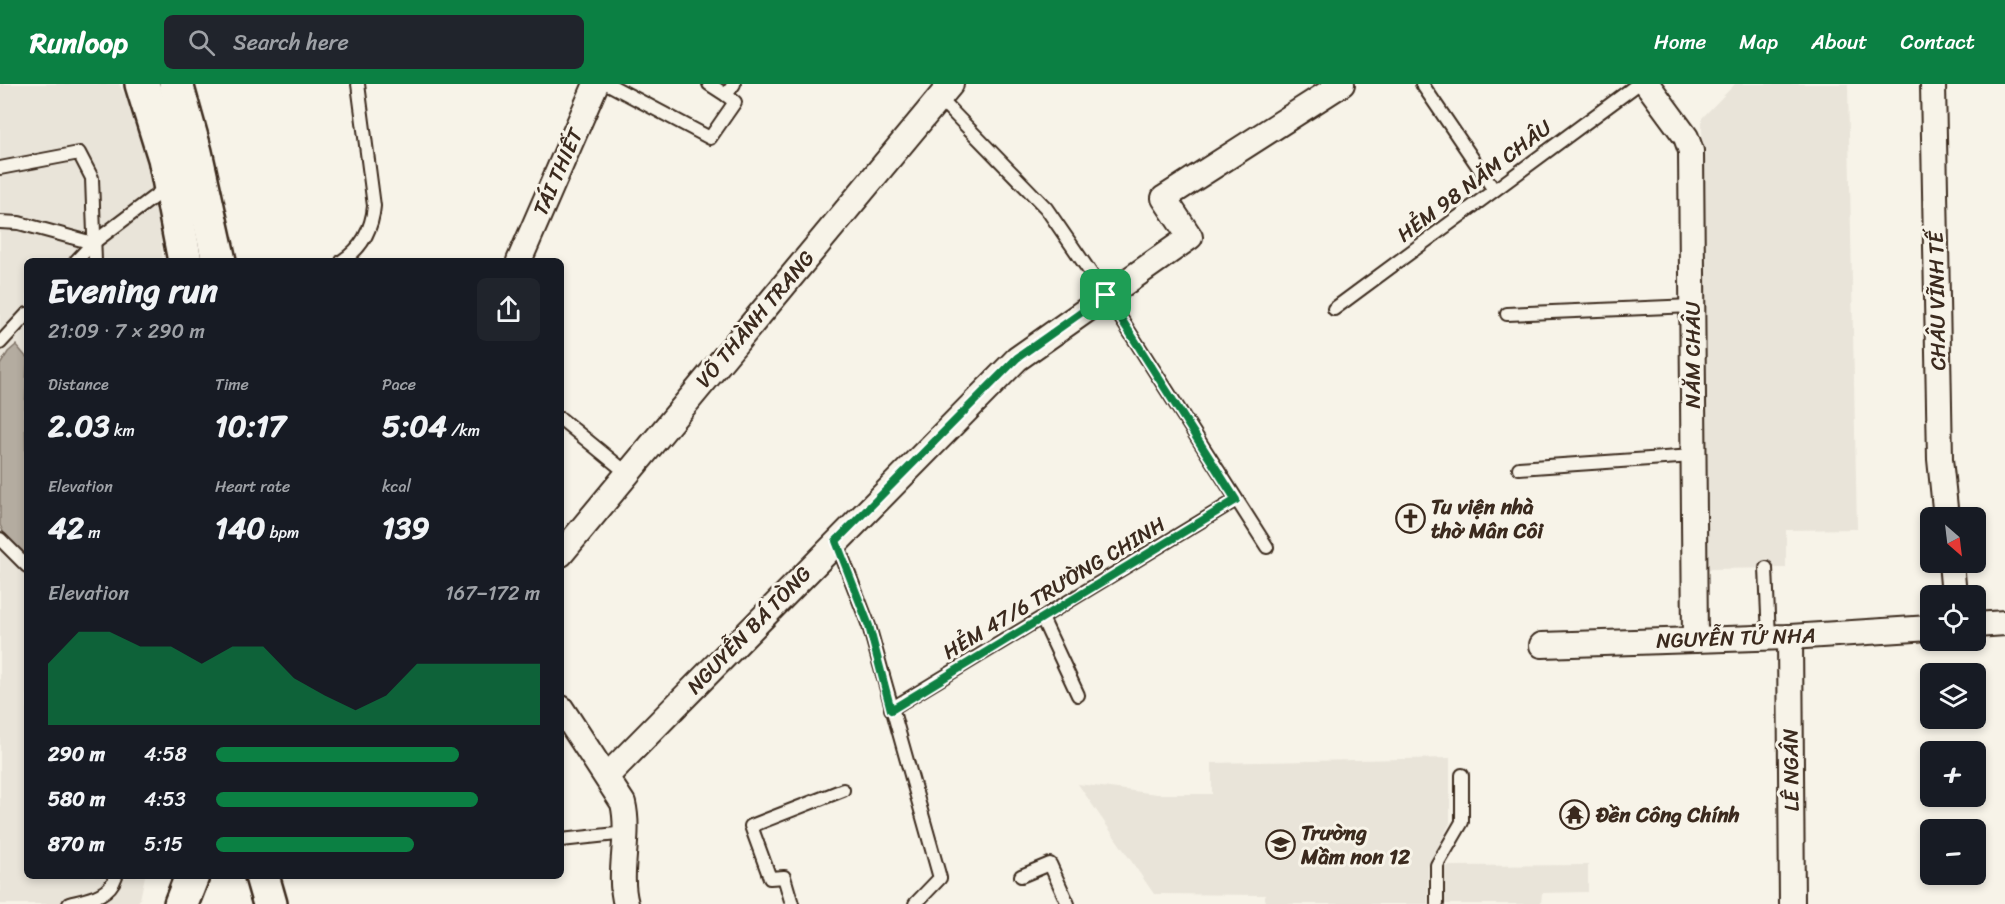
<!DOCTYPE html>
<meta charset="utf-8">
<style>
:root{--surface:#171b24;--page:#20242c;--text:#f1f3f6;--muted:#9ea1a6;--accent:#0b8043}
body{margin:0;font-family:Sriracha,sans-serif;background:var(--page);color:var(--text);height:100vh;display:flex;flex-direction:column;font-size:22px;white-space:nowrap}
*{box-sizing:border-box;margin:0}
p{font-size:20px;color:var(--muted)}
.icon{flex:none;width:33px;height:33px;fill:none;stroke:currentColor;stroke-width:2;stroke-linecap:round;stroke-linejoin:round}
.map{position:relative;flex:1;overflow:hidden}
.sheet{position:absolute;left:24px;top:174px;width:540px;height:621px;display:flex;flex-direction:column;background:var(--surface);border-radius:9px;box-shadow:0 3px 9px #0003}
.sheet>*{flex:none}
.needle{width:39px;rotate:152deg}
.tools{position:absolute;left:1920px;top:423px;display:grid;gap:12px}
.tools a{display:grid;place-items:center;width:66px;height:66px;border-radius:9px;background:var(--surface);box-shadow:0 3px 9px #0003;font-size:30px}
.pin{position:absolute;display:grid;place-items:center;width:51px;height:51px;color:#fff;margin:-26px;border-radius:12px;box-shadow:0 3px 9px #0006}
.round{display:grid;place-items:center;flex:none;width:63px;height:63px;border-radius:9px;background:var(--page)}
.head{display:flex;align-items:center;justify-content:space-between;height:102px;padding:0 24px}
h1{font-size:33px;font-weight:800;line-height:45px}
.figures{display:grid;grid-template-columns:repeat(3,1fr);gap:9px;height:102px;padding:6px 24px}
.figures div{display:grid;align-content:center}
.figures b{font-size:30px;font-weight:800}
.figures small{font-size:16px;font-weight:400}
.figures p{font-size:16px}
.chart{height:168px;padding:12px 24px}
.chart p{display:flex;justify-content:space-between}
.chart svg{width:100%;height:108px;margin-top:6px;fill:var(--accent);opacity:.7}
ul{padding:0 24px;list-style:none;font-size:20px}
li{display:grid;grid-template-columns:96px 72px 1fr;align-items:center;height:45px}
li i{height:15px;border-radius:8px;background:var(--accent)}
header{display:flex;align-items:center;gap:36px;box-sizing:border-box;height:84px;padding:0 30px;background:var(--accent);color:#fff}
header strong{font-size:28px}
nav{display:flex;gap:33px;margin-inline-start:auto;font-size:21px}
.search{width:420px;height:54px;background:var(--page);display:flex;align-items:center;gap:15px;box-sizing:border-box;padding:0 21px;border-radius:9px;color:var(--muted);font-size:22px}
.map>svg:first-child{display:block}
</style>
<header>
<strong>Runloop</strong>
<div class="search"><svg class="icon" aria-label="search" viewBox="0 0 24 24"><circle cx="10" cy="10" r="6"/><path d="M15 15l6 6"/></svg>Search here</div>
<nav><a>Home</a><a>Map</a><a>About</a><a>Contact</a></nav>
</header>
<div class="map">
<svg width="2005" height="820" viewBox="0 0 2005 820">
<rect width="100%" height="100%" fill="#f7f3e8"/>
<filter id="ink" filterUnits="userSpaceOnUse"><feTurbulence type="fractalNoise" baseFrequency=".0167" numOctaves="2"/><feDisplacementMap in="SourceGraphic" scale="12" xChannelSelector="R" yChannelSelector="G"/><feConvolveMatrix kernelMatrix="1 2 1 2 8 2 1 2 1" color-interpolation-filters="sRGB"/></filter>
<g filter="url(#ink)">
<g fill="#e9e4d9">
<polygon points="0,0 119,0 140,40 152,81 158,121 163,177 27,177 27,792 145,792 140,815 137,820 0,820"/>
<polygon points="1735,0 1848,0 1857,445 1786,446 1786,484 1707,485 1702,34"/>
<polygon points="1450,674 1450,739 1428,783 1428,820 1265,820 1265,811 1154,810 1078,700 1157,710 1212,710 1212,679"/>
<polygon points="1588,781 1588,808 1542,809 1541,820 1445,820 1445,782"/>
</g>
<polygon fill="#b4aca0" stroke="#84786c" stroke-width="1.5" points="16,261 27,274 25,324 27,475 7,456 0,441 0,281 8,268"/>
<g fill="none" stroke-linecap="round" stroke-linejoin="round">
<defs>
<g id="service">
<polyline points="608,0 710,54 735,18 726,11 734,0"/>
<polyline points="709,0 726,11"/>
<polyline points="1422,0 1494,106"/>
<polyline points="939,14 1046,124 1106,211 1267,463"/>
<polyline points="0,84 79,69 92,94 95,177"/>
<polyline points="0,138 19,139 93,159"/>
<polyline points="76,177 93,159 167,103"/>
<path d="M342,177C362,164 372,145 374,122L358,0"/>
<polyline points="1334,225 1638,0"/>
<polyline points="1507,230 1692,222"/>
<polyline points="0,259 27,230"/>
<polyline points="561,335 627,389"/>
<polyline points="1519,384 1693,372"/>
<polyline points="0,455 27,482"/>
<polyline points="836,457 869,542 940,794 915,820"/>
<polyline points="1766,484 1769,554"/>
<polyline points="1042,534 1078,611"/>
<polyline points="891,625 1236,416"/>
<polyline points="561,756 626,749"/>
<polyline points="1021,792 1050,780 1068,820"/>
<path d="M69,820C88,815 109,813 116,792"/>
<polyline points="792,820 784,793 770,794 751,742 843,706"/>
<polyline points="1437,820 1437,781 1462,738 1462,691"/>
</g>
<g id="minor">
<polyline points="1647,0 1686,53 1691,67 1695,556"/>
<polyline points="1933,0 1940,375 1946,434"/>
<polyline points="519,177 596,0"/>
<polyline points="561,470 951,0"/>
<polyline points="1951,478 1954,512"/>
<polyline points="1976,541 2005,539"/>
<polyline points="1790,553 1792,820"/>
<polyline points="1542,561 1790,553 1930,544"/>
<path d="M561,624L623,719C631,753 617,787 626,820"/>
<polyline points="607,692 1017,275 1190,153 1164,114 1342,0"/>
</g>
<g id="primary">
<polyline points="142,0 165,74 185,177"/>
<polyline points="176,0 195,68 219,177"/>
<polyline points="262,792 270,820"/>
<polyline points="181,820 192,792"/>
</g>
</defs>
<use href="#service" stroke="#3b2a1e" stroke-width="16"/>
<use href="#minor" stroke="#3b2a1e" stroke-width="28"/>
<use href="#primary" stroke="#3b2a1e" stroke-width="38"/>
<use href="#service" stroke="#f7f3e8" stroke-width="12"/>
<use href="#minor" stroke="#f7f3e8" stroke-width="24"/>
<use href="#primary" stroke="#f7f3e8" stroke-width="33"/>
</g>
</g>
<g fill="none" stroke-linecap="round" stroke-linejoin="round" filter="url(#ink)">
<defs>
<polygon id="route" points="1106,211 1236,416 891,626 869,542 836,457 1017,274"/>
</defs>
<use href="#route" stroke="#fff" stroke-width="12"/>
<use href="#route" stroke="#0b8043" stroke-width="8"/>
</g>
<defs>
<symbol id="church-ring" viewBox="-11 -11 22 22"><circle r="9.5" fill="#f7f3e8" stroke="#3b2a1e" stroke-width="1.5"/><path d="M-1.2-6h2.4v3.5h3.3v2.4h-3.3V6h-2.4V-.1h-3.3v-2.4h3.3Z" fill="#3b2a1e"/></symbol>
<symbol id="temple-ring" viewBox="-11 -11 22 22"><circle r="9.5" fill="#f7f3e8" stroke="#3b2a1e" stroke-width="1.5"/><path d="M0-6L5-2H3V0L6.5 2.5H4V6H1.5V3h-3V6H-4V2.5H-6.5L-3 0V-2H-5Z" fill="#3b2a1e"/></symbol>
<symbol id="school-ring" viewBox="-11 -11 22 22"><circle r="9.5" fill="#f7f3e8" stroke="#3b2a1e" stroke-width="1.5"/><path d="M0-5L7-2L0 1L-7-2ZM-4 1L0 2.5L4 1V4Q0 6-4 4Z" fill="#3b2a1e"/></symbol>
</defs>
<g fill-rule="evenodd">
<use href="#church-ring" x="1394" y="418" width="33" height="33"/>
<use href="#temple-ring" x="1558" y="714" width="33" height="33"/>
<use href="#school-ring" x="1264" y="744" width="33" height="33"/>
</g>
<g text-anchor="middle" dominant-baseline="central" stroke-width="6" stroke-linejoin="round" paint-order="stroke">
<g font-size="21" fill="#3b2a1e" stroke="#f7f3e8">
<text transform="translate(558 88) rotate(-66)">TÁI THIẾT</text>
<text transform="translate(1474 97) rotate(-37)">HẺM 98 NĂM CHÂU</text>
<text transform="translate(1937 217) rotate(-91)">CHÂU VĨNH TẾ</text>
<text transform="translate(755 235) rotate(-50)">VÕ THÀNH TRANG</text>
<text transform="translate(1693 271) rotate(-90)">NĂM CHÂU</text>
<text transform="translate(1054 504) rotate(-31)">HẺM 47/6 TRƯỜNG CHINH</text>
<text transform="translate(749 546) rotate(-46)">NGUYỄN BÁ TÒNG</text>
<text transform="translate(1736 554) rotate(-2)">NGUYỄN TỬ NHA</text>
<text transform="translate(1791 686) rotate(-91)">LÊ NGÂN</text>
</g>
<g font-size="21" font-weight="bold" fill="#3b2a1e" stroke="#f7f3e8" text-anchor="start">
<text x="1431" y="423">Tu viện nhà<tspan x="1431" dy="24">thờ Mân Côi</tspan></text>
<text x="1596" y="731">Đền Công Chính</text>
<text x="1301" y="749">Trường<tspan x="1301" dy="24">Mầm non 12</tspan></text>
</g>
</g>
</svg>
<div class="tools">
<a><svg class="needle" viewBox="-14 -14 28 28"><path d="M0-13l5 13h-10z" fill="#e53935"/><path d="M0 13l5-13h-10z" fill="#9ea1a6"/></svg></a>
<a><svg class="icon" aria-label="locate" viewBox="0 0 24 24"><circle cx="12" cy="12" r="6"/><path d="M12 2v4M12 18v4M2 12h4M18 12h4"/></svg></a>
<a><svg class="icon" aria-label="layers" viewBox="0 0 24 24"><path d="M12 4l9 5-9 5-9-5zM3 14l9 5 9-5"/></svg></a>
<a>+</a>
<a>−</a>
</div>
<div class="pin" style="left:1106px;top:211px;background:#1e9e55"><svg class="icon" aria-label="arrive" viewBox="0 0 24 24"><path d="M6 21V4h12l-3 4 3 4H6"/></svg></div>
<section class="sheet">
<div class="head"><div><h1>Evening run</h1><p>21:09 · 7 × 290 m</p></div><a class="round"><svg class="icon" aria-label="share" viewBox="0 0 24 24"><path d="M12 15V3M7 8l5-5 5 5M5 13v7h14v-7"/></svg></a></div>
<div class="figures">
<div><p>Distance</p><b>2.03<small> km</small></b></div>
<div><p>Time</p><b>10:17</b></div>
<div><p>Pace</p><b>5:04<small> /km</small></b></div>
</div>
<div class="figures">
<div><p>Elevation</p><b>42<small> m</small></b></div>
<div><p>Heart rate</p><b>140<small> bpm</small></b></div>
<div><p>kcal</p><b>139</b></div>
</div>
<div class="chart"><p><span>Elevation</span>167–172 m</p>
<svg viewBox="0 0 160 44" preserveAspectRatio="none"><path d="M0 44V19L10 6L20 6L30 12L40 12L50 19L60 12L70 12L80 25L90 32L100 38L110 32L120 19L130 19L140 19L150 19L160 19V44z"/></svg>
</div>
<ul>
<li><b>290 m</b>4:58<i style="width:75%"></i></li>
<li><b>580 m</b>4:53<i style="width:81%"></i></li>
<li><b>870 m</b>5:15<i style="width:61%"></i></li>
</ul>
</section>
</div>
